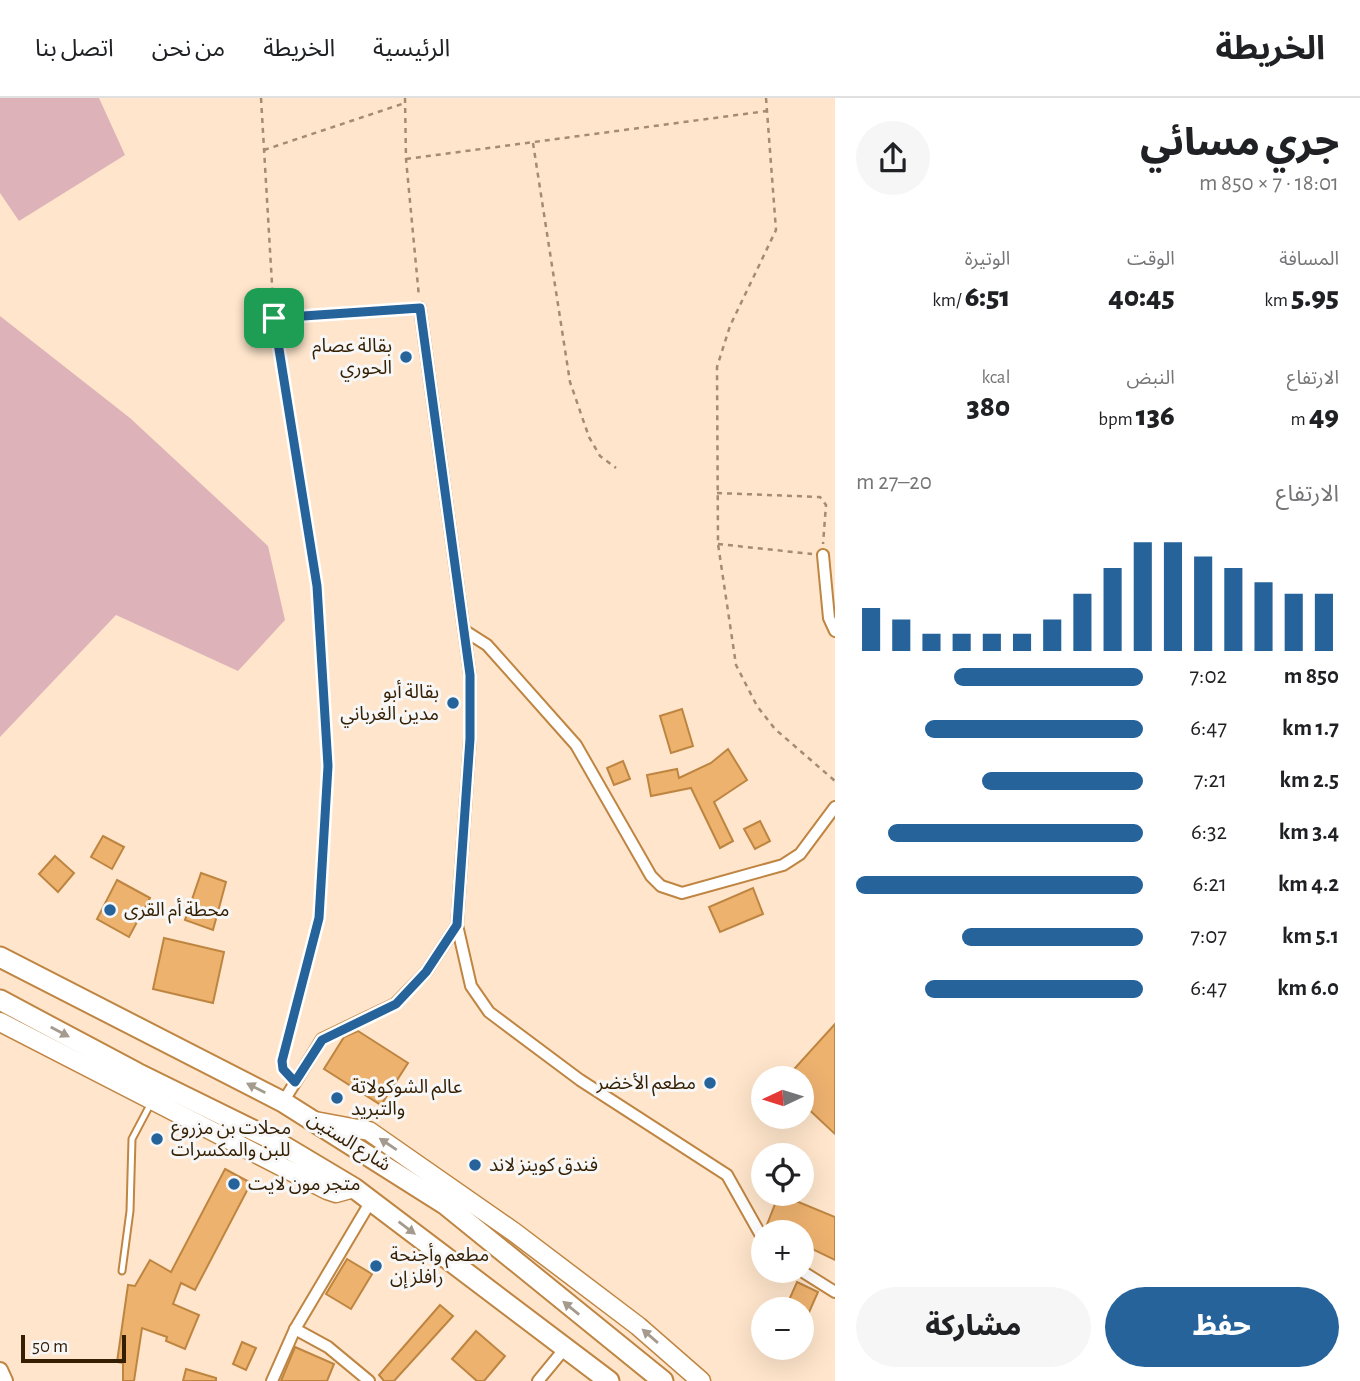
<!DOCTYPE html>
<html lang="ar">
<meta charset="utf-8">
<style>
:root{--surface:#fff;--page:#f6f6f6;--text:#202124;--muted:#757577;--line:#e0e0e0;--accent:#25639a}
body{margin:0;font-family:"Alegreya Sans","Noto Sans Arabic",sans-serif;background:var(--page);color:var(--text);direction:rtl;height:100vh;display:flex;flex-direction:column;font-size:26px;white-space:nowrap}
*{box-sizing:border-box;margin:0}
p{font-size:23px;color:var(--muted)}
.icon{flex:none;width:38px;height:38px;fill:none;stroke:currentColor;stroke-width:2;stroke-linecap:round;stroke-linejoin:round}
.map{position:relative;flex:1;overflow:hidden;direction:ltr}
.side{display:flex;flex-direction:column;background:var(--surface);width:525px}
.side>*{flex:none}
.needle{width:46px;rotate:266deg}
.controls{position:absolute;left:751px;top:968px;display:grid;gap:14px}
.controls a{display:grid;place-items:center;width:63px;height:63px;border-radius:50%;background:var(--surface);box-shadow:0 7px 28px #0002;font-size:35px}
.scale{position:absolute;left:21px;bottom:18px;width:105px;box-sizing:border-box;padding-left:7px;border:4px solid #351f02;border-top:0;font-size:19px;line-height:24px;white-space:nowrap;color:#351f02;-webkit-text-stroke:5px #f7f7f7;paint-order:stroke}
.pin{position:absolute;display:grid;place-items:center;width:60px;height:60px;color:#fff;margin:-30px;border-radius:14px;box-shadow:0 4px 10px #0006}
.round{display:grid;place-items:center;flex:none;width:74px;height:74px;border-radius:37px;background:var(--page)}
.headline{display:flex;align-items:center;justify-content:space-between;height:119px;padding:0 21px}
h1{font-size:38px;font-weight:800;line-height:52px}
.metrics{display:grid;grid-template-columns:repeat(3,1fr);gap:10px;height:119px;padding:7px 21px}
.metrics div{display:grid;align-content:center}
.metrics b{font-size:30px;font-weight:800}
.metrics small{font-size:19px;font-weight:400}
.metrics p{font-size:19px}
.chart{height:196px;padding:14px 21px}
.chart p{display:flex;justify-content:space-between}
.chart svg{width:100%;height:126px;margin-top:7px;stroke:var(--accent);stroke-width:6}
.cta{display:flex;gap:14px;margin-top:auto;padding:14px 21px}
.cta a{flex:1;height:80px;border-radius:42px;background:var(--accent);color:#fff;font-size:28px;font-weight:800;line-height:80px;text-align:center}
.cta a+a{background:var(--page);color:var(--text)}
ul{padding:0 21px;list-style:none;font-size:23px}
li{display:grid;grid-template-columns:112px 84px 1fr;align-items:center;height:52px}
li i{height:18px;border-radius:9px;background:var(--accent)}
header{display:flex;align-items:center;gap:42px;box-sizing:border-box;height:98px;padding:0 35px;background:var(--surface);border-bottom:2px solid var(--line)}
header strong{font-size:33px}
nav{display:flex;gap:38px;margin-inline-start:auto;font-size:24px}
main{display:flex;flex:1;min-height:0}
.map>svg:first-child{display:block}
</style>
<header>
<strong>الخريطة</strong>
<nav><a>الرئيسية</a><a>الخريطة</a><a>من نحن</a><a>اتصل بنا</a></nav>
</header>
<main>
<section class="side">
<div class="headline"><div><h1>جري مسائي</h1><p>18:01 · 7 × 850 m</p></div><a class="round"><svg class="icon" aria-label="share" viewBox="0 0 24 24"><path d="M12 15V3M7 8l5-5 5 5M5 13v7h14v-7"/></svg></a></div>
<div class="metrics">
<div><p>المسافة</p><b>5.95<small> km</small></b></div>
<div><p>الوقت</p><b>40:45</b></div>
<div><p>الوتيرة</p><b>6:51<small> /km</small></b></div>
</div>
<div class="metrics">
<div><p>الارتفاع</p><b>49<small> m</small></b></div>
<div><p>النبض</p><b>136<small> bpm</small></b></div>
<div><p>kcal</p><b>380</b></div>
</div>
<div class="chart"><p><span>الارتفاع</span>20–27 m</p>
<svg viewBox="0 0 160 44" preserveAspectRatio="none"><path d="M5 44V29M15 44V33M25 44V38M35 44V38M45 44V38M55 44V38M65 44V33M75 44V24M85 44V15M95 44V6M105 44V6M115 44V11M125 44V15M135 44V20M145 44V24M155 44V24"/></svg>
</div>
<ul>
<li><b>850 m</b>7:02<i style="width:66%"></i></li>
<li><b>1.7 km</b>6:47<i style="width:76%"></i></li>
<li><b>2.5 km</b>7:21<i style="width:56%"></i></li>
<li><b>3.4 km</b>6:32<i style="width:89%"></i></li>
<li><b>4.2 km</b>6:21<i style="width:100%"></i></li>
<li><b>5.1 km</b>7:07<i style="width:63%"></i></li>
<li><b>6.0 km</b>6:47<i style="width:76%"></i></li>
</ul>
<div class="cta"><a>حفظ</a><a>مشاركة</a></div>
</section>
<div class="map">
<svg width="835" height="1283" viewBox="0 0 835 1283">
<rect width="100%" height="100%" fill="#fee5cb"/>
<g fill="#ddb3b9">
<polygon points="0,0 99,0 125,57 19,123 0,95"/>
<polygon points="0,218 130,320 268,448 285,522 238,573 116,517 0,639"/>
</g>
<g fill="#eeb26f" stroke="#be8541" stroke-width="2">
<polygon points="682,611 693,648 671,655 660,618"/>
<polygon points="728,651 747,682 714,704 733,743 720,750 691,690 651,698 647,677 677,671 679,680 711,665"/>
<polygon points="623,663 630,681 614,687 607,670"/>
<polygon points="760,723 770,743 755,751 744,731"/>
<polygon points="103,738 124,749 112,771 91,759"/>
<polygon points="55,758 74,775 58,794 39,776"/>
<polygon points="201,775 226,784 213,832 185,822"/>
<polygon points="117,782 150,800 129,839 97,821"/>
<polygon points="753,790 763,816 720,834 709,809"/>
<polygon points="164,840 224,854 213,905 153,891"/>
<polygon points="835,926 835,1036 802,1005 802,980 786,980"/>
<polygon points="358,933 408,965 381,1007 324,971 344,939"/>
<polygon points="225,1071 251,1085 195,1192 181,1185 173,1206 199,1217 185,1251 166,1243 167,1239 142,1230 134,1283 123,1283 123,1265 117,1264 128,1187 135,1188 150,1162 171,1174"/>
<polygon points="779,1096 835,1119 835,1162 802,1146 802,1134 775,1134 766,1129"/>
<polygon points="347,1161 372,1176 351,1211 326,1196"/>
<polygon points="797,1184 818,1194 802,1230 802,1211 785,1211"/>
<polygon points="440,1207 453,1218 394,1283 384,1283 379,1277"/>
<polygon points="476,1233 505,1258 484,1283 477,1283 452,1261"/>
<polygon points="242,1244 256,1250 246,1272 233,1266"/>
<polygon points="295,1249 334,1266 327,1283 281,1283"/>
<polygon points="186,1271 216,1280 216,1283 183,1283"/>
</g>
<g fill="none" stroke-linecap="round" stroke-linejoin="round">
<defs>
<polyline id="service" points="122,1173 130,1113 132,1041 151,1005"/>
<g id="minor">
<polyline points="420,210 470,577 470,641 457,827 471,888 489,914 580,982 727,1077 763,1141"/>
<polyline points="823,457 829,520 835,533"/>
<polyline points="465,533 487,547 576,647 651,778 661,788 682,795 783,767 800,756 835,709"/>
<polyline points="283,1004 322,941 395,906 426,874 457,827"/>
<polyline points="800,1172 835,1194"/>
<polyline points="295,1231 328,1249 369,1283"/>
<polyline points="272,1283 295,1231 371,1103"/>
<polyline points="538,1283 566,1249"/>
</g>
<polyline id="tertiary" points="0,1272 5,1283"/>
<g id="primary">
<polyline points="0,924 327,1092 336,1095 354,1090"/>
<polyline points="315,1023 369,1033 514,1134 638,1228 701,1283"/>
</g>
<g id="trunk">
<polyline points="0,859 283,1004 446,1107 663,1283"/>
<polyline points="0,902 137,975 277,1044 354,1090 609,1283"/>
</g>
</defs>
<use href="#service" stroke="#bf8542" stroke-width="9"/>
<use href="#minor" stroke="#bf8542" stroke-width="14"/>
<use href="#tertiary" stroke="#bf8542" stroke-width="18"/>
<use href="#primary" stroke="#bf8542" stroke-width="21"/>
<use href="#trunk" stroke="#bf8542" stroke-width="23"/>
<g stroke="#a48c71" stroke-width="2.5" stroke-dasharray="5 5" stroke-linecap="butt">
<polyline points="261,0 274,220 317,488 328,668 319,820 282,963 288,976"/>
<polyline points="405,0 406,61 419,199"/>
<polyline points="766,0 776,132 730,228 717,269 718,446 736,567 757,608 775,631 835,683"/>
<polyline points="533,45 570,284 589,339 600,358 616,370"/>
<polyline points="264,52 405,5"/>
<polyline points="406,61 767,13"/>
<polyline points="274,220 410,211"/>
<polyline points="717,395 820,399 826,407 823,446"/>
<polyline points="718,446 812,456"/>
</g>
<use href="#service" stroke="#fff" stroke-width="5"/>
<use href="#minor" stroke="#fff" stroke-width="10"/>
<use href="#tertiary" stroke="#fff" stroke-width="14"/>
<use href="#primary" stroke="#fff" stroke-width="18"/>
<use href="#trunk" stroke="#fff" stroke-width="19"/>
</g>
<defs><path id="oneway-solid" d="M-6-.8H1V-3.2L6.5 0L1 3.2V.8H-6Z" transform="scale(1.75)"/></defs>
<g fill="#a49a8d">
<use href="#oneway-solid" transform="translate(60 934) rotate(28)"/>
<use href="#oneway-solid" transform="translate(256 990) rotate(-153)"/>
<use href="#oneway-solid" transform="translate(388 1046) rotate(-146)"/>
<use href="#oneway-solid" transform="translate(407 1130) rotate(37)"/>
<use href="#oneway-solid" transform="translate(571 1210) rotate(-141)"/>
<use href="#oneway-solid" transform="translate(650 1238) rotate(-139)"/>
</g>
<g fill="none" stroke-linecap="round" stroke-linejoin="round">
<defs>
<polygon id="route" points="420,210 470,577 470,641 457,827 426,874 396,906 322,942 295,984 283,971 282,963 319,820 328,668 317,488 274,220"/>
</defs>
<use href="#route" stroke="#fff" stroke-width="14"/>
<use href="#route" stroke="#25639a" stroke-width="9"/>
</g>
<g fill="#25639a" stroke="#f7f7f7" stroke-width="2.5">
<circle cx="406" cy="259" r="7"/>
<circle cx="453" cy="605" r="7"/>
<circle cx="110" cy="812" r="7"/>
<circle cx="710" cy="985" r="7"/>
<circle cx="337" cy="1000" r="7"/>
<circle cx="157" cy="1041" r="7"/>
<circle cx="475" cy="1067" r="7"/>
<circle cx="234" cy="1086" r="7"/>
<circle cx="376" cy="1168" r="7"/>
</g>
<g text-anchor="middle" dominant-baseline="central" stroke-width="6" stroke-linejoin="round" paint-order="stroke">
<g font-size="19" fill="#351f02" stroke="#f7f7f7" text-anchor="start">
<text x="392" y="248" text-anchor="end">بقالة عصام<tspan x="392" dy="22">الحوري</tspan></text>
<text x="439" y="594" text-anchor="end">بقالة أبو<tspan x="439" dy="22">مدين الغرباني</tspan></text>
<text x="124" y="812">محطة أم القرى</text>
<text x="696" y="985" text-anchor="end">مطعم الأخضر</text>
<text x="351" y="989">عالم الشوكولاتة<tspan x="351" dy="22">والتبريد</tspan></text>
<text x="171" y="1030">محلات بن مزروع<tspan x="171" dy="22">للبن والمكسرات</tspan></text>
<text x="489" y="1067">فندق كوينز لاند</text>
<text x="248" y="1086">متجر مون لايت</text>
<text x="390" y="1157">مطعم وأجنحة<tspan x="390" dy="22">رافلز إن</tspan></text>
</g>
<g font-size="19" fill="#351f02" stroke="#f7f7f7">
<text transform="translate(349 1044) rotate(32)">شارع الستين</text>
</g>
</g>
</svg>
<div class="controls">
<a><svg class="needle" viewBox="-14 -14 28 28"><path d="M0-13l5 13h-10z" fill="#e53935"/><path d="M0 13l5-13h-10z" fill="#757577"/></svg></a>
<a><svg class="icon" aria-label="locate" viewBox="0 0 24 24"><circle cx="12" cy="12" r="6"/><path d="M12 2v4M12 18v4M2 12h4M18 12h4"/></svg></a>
<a>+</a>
<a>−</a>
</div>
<div class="scale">50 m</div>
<div class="pin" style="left:274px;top:220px;background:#1e9e55"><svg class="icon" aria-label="arrive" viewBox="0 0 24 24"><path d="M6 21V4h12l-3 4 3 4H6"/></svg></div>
</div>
</main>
